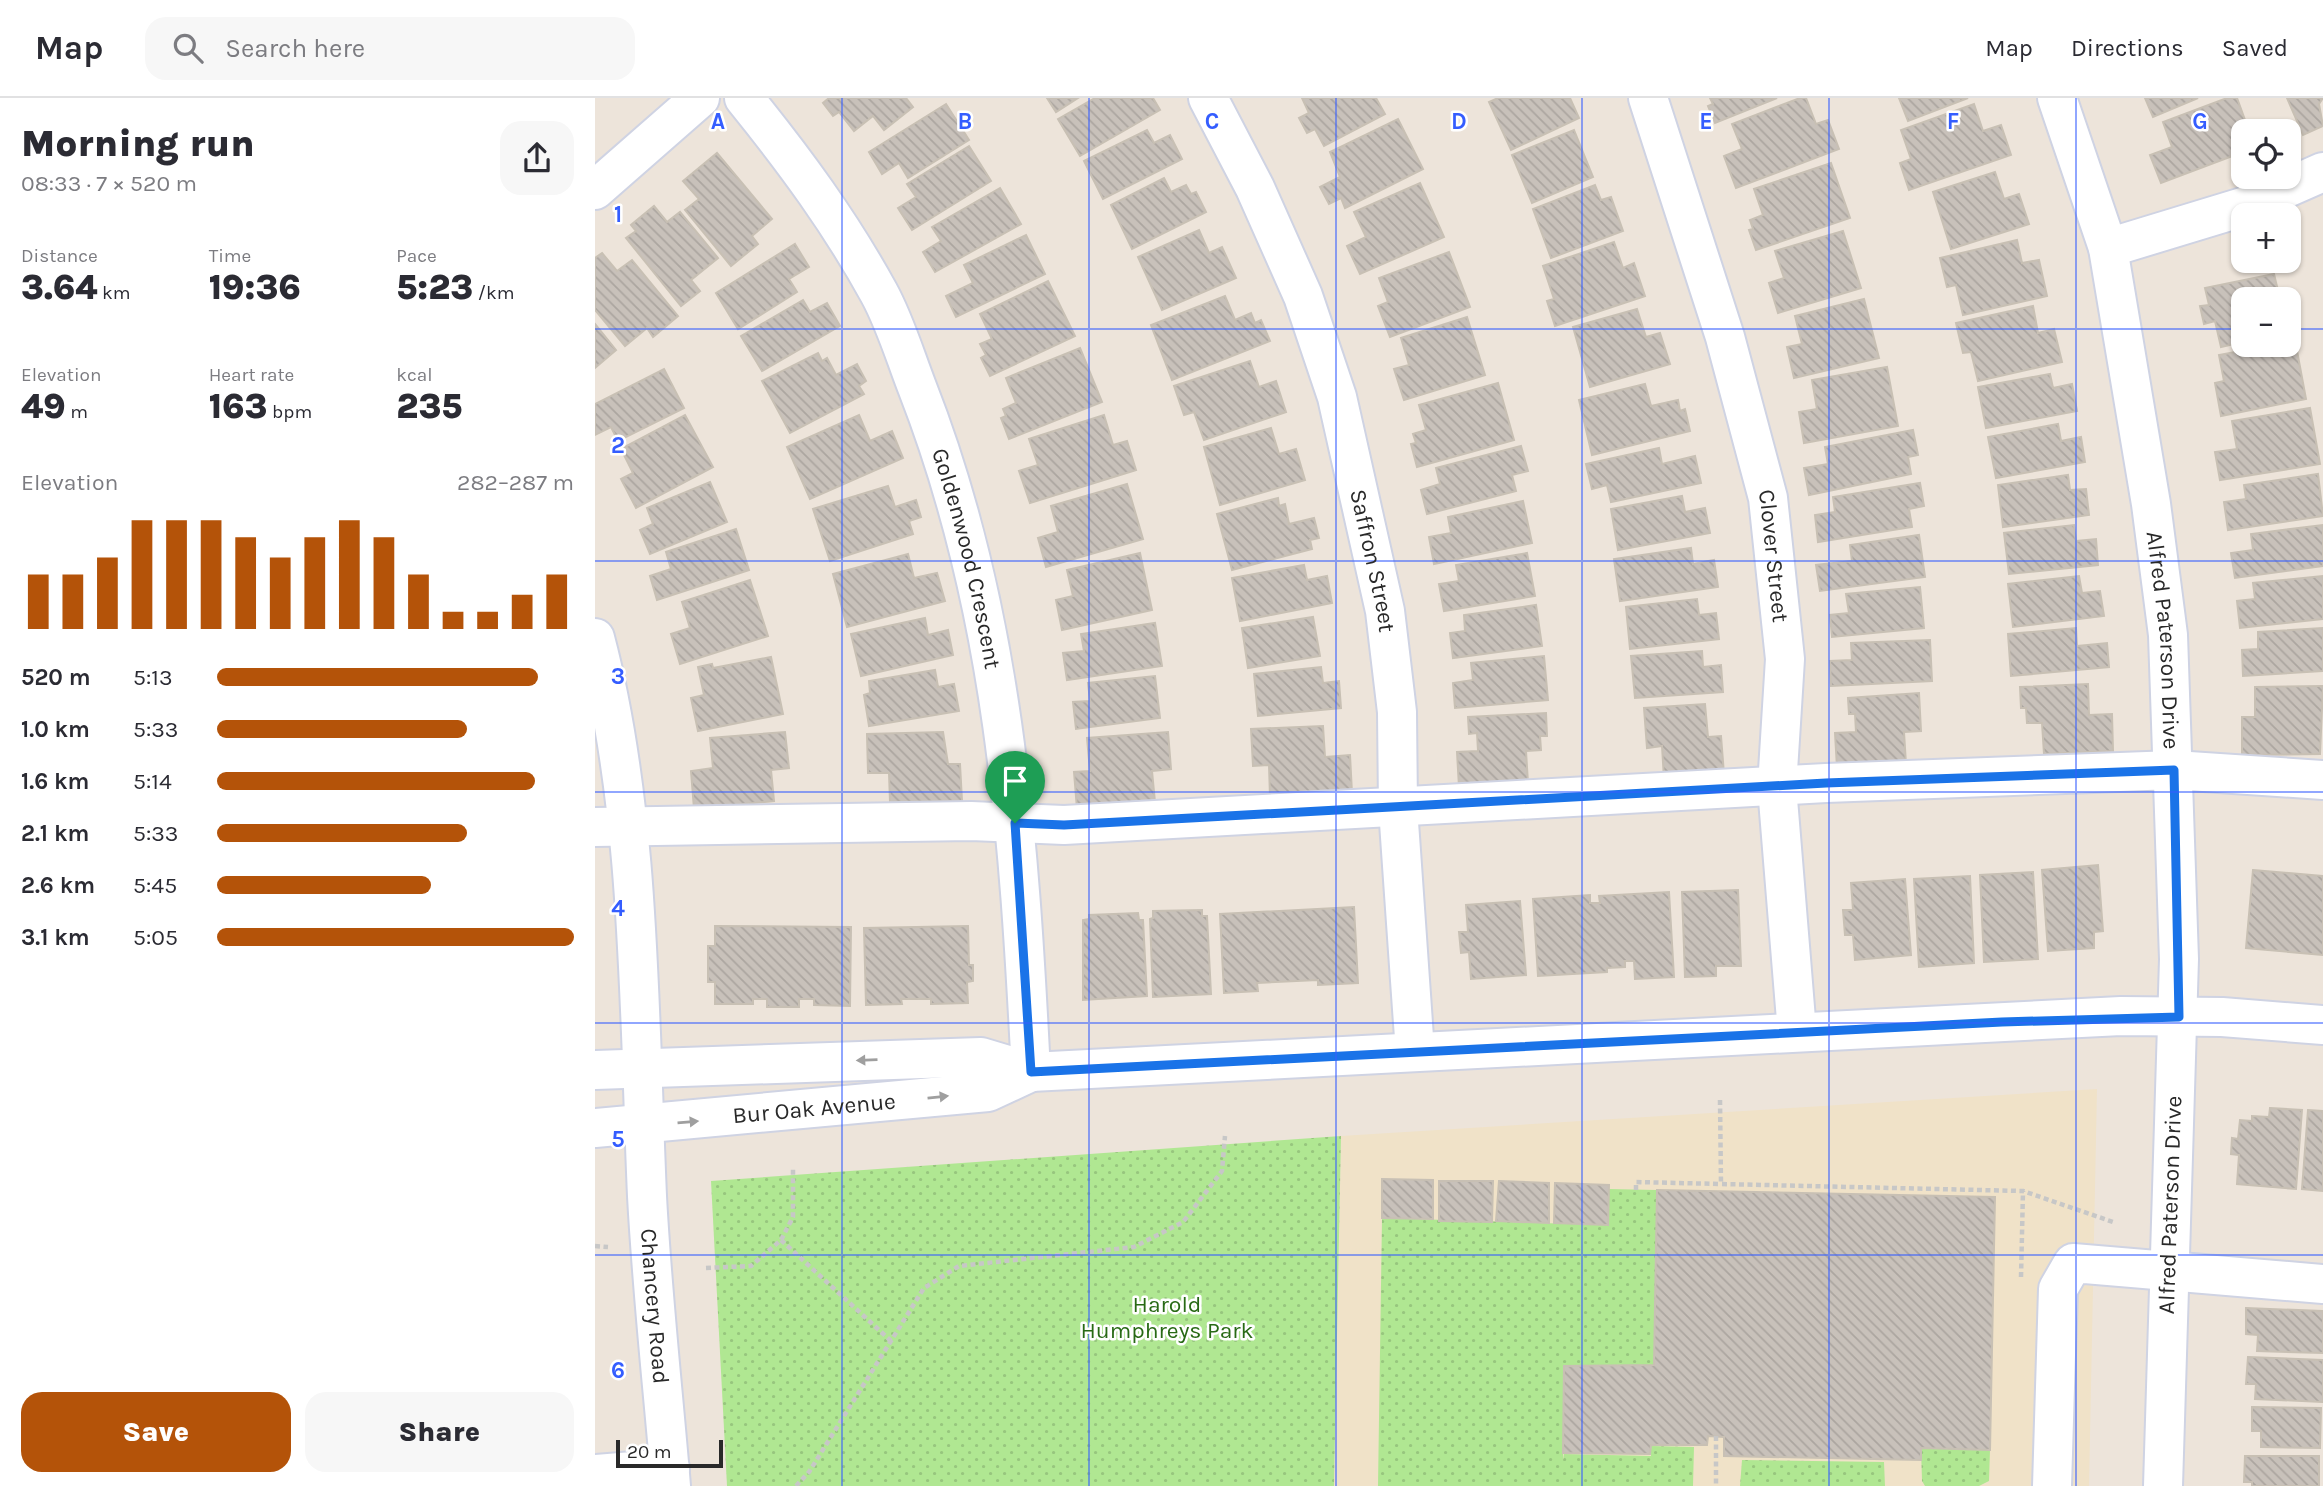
<!DOCTYPE html>
<meta charset="utf-8">
<style>
:root{--surface:#fff;--page:#f7f7f7;--text:#2b2b33;--muted:#7c7c81;--line:#e1e1e2;--accent:#b45309}
body{margin:0;font-family:Karla,sans-serif;background:var(--page);color:var(--text);height:100vh;display:flex;flex-direction:column;font-size:26px;white-space:nowrap}
*{box-sizing:border-box;margin:0}
p{font-size:23px;color:var(--muted)}
.icon{flex:none;width:38px;height:38px;fill:none;stroke:currentColor;stroke-width:2;stroke-linecap:round;stroke-linejoin:round}
.map{position:relative;flex:1;overflow:hidden}
.details{display:flex;flex-direction:column;background:var(--surface);width:595px}
.details>*{flex:none}
.fabs{position:absolute;left:1636px;top:21px;display:grid;gap:14px}
.fabs a{display:grid;place-items:center;width:70px;height:70px;border-radius:14px;background:var(--surface);box-shadow:0 2px 5px #0004;font-size:35px}
.scale{position:absolute;left:21px;bottom:18px;width:107px;box-sizing:border-box;padding-left:7px;border:4px solid #292929;border-top:0;font-size:19px;line-height:24px;white-space:nowrap;color:#292929;-webkit-text-stroke:5px #fff;paint-order:stroke}
.pin{position:absolute;display:grid;place-items:center;width:60px;height:60px;color:#fff;margin:-72px -30px;border-radius:50% 50% 50% 0;rotate:-45deg;box-shadow:0 0 7px #0007}
.pin .icon{rotate:45deg}
.round{display:grid;place-items:center;flex:none;width:74px;height:74px;border-radius:21px;background:var(--page)}
.headline{display:flex;align-items:center;justify-content:space-between;height:119px;padding:0 21px}
h1{font-size:38px;font-weight:800;line-height:52px}
.metrics{display:grid;grid-template-columns:repeat(3,1fr);gap:10px;height:119px;padding:7px 21px}
.metrics div{display:grid;align-content:center}
.metrics b{font-size:35px;font-weight:800}
.metrics small{font-size:19px;font-weight:400}
.metrics p{font-size:19px}
.chart{height:196px;padding:14px 21px}
.chart p{display:flex;justify-content:space-between}
.chart svg{width:100%;height:126px;margin-top:7px;stroke:var(--accent);stroke-width:6}
.action{display:flex;gap:14px;margin-top:auto;padding:14px 21px}
.action a{flex:1;height:80px;border-radius:21px;background:var(--accent);color:#fff;font-size:28px;font-weight:800;line-height:80px;text-align:center}
.action a+a{background:var(--page);color:var(--text)}
ul{padding:0 21px;list-style:none;font-size:23px}
li{display:grid;grid-template-columns:112px 84px 1fr;align-items:center;height:52px}
li i{height:18px;border-radius:9px;background:var(--accent)}
header{display:flex;align-items:center;gap:42px;box-sizing:border-box;height:98px;padding:0 35px;background:var(--surface);border-bottom:2px solid var(--line)}
header strong{font-size:33px}
nav{display:flex;gap:38px;margin-inline-start:auto;font-size:24px}
.search{width:490px;height:63px;background:var(--page);display:flex;align-items:center;gap:18px;box-sizing:border-box;padding:0 24px;border-radius:21px;color:var(--muted);font-size:26px}
main{display:flex;flex:1;min-height:0}
.map>svg:first-child{display:block}
</style>
<header>
<strong>Map</strong>
<div class="search"><svg class="icon" aria-label="search" viewBox="0 0 24 24"><circle cx="10" cy="10" r="6"/><path d="M15 15l6 6"/></svg>Search here</div>
<nav><a>Map</a><a>Directions</a><a>Saved</a></nav>
</header>
<main>
<section class="details">
<div class="headline"><div><h1>Morning run</h1><p>08:33 · 7 × 520 m</p></div><a class="round"><svg class="icon" aria-label="share" viewBox="0 0 24 24"><path d="M12 15V3M7 8l5-5 5 5M5 13v7h14v-7"/></svg></a></div>
<div class="metrics">
<div><p>Distance</p><b>3.64<small> km</small></b></div>
<div><p>Time</p><b>19:36</b></div>
<div><p>Pace</p><b>5:23<small> /km</small></b></div>
</div>
<div class="metrics">
<div><p>Elevation</p><b>49<small> m</small></b></div>
<div><p>Heart rate</p><b>163<small> bpm</small></b></div>
<div><p>kcal</p><b>235</b></div>
</div>
<div class="chart"><p><span>Elevation</span>282–287 m</p>
<svg viewBox="0 0 160 44" preserveAspectRatio="none"><path d="M5 44V25M15 44V25M25 44V19M35 44V6M45 44V6M55 44V6M65 44V12M75 44V19M85 44V12M95 44V6M105 44V12M115 44V25M125 44V38M135 44V38M145 44V32M155 44V25"/></svg>
</div>
<ul>
<li><b>520 m</b>5:13<i style="width:90%"></i></li>
<li><b>1.0 km</b>5:33<i style="width:70%"></i></li>
<li><b>1.6 km</b>5:14<i style="width:89%"></i></li>
<li><b>2.1 km</b>5:33<i style="width:70%"></i></li>
<li><b>2.6 km</b>5:45<i style="width:60%"></i></li>
<li><b>3.1 km</b>5:05<i style="width:100%"></i></li>
</ul>
<div class="action"><a>Save</a><a>Share</a></div>
</section>
<div class="map">
<svg width="1728" height="1388" viewBox="0 0 1728 1388">
<defs>
<pattern id="grass-dots" width="8" height="8" patternUnits="userSpaceOnUse" patternTransform="scale(1.75)"><rect width="8" height="8" fill="#b0e792"/><path d="M2 2h.1M6 6h.1" fill="none" stroke="#97c67e" stroke-width="1.8" stroke-linecap="round"/></pattern>
<pattern id="building-back-hatch" width="6" height="6" patternUnits="userSpaceOnUse" patternTransform="scale(1.75)"><rect width="6" height="6" fill="#c8c1ba"/><path d="M-1 5l2 2M0 0l6 6M5-1l2 2" fill="none" stroke="#aca6a0"/></pattern>
</defs>
<rect width="100%" height="100%" fill="#ede4da"/>
<polygon fill="#f0e2c8" points="1502,991 1494,1388 739,1388 746,1038"/>
<g fill="url(#grass-dots)">
<polygon points="746,1038 739,1388 132,1388 116,1083"/>
<polygon points="1014,1091 1062,1092 1059,1267 970,1268 968,1362 969,1356 1056,1358 1056,1348 1099,1349 1098,1388 783,1388 787,1120 1013,1127"/>
<polygon points="1326,1350 1395,1352 1394,1383 1384,1388 1330,1388 1327,1383"/>
<polygon points="1147,1362 1289,1364 1290,1388 1145,1388"/>
</g>
<g fill="url(#building-back-hatch)" stroke="#c8c0b4" stroke-width="2">
<polygon points="234,0 311,0 318,9 289,32 278,18 259,33 244,14 238,18 228,5"/>
<polygon points="452,0 483,0 461,14"/>
<polygon points="500,0 558,0 565,12 485,58 463,21"/>
<polygon points="781,0 790,16 729,48 720,31 712,35 704,20 714,15 707,0"/>
<polygon points="903,0 975,0 984,20 916,52 894,4"/>
<polygon points="1115,0 1182,0 1120,25 1113,8 1118,6"/>
<polygon points="1205,0 1211,0 1221,26 1233,22 1244,51 1141,90 1129,58 1147,51 1137,26"/>
<polygon points="1304,0 1373,0 1313,23"/>
<polygon points="1550,0 1603,0 1558,19"/>
<polygon points="1632,0 1642,0 1654,33 1648,33 1648,54 1566,85 1555,57 1577,49 1568,24"/>
<polygon points="1692,0 1728,0 1724,6 1728,28 1708,37"/>
<polygon points="351,6 374,42 313,80 304,65 287,76 274,54"/>
<polygon points="1379,6 1388,33 1406,27 1416,57 1314,92 1305,65 1316,61 1306,32"/>
<polygon points="803,21 828,71 750,110 746,100 734,106 725,89 745,79 735,54"/>
<polygon points="552,32 559,45 575,37 587,61 508,101 489,63"/>
<polygon points="979,32 998,79 937,105 917,57"/>
<polygon points="374,48 396,83 317,132 303,110 321,99 312,86"/>
<polygon points="122,55 177,121 157,138 163,146 136,168 90,112 104,101 88,83"/>
<polygon points="1236,65 1255,120 1161,152 1154,132 1158,131 1155,122 1168,117 1159,91"/>
<polygon points="1400,74 1409,101 1424,96 1434,126 1356,151 1338,94"/>
<polygon points="569,80 576,94 591,87 596,96 601,94 611,114 537,151 516,107"/>
<polygon points="825,85 849,139 765,176 752,148 771,139 759,114"/>
<polygon points="1000,87 1006,102 1016,99 1028,133 956,160 938,111"/>
<polygon points="405,90 426,126 340,174 328,154 346,143 337,129"/>
<polygon points="59,108 72,124 85,114 123,160 96,182 105,193 86,208 31,140 41,133 36,127"/>
<polygon points="604,132 614,155 627,149 641,180 567,212 543,159"/>
<polygon points="1248,133 1266,190 1183,215 1174,185 1189,180 1180,153"/>
<polygon points="431,137 450,176 361,219 351,198 378,185 369,167"/>
<polygon points="1422,142 1427,165 1444,162 1452,198 1368,217 1361,187 1352,189 1345,160"/>
<polygon points="1019,144 1028,170 1039,165 1050,198 960,228 952,203 959,201 948,168"/>
<polygon points="200,146 214,169 194,181 202,194 143,231 121,195"/>
<polygon points="854,154 875,209 795,239 783,208 793,204 784,180"/>
<polygon points="7,155 22,173 37,162 83,218 58,239 52,230 30,248 0,212 0,160"/>
<polygon points="1679,176 1685,201 1648,201 1648,244 1626,249 1620,223 1609,226 1605,208 1614,207 1610,190"/>
<polygon points="453,183 480,238 395,278 386,260 391,257 385,246 397,241 385,216"/>
<polygon points="630,198 640,222 656,215 660,225 666,222 675,243 577,282 556,227"/>
<polygon points="1269,201 1284,260 1199,280 1192,249 1207,246 1200,218"/>
<polygon points="208,202 215,214 232,205 245,228 167,273 146,238"/>
<polygon points="1438,208 1443,235 1459,231 1467,264 1383,283 1376,254 1368,255 1361,225"/>
<polygon points="1042,211 1051,239 1065,235 1075,266 995,289 978,229"/>
<polygon points="872,219 890,277 809,302 799,271 814,267 806,240"/>
<polygon points="0,226 21,252 0,270"/>
<polygon points="1700,242 1711,301 1626,318 1620,285 1629,283 1624,257 1677,247 1694,247 1694,243"/>
<polygon points="485,250 507,304 414,341 406,320 411,318 408,311 421,305 411,280"/>
<polygon points="223,255 227,263 232,260 241,277 262,266 271,283 264,288 269,296 195,335 167,283"/>
<polygon points="655,263 664,289 681,283 691,314 609,342 599,314 589,317 579,288"/>
<polygon points="1292,269 1303,328 1209,345 1204,314 1222,311 1217,282"/>
<polygon points="69,271 89,310 23,343 16,329 0,337 0,306"/>
<polygon points="1455,276 1458,290 1477,286 1482,313 1391,330 1383,289"/>
<polygon points="903,285 919,342 822,369 816,346 821,345 818,336 831,332 824,307"/>
<polygon points="1050,286 1056,308 1083,302 1085,313 1090,311 1095,333 997,357 984,302"/>
<polygon points="1715,310 1725,366 1625,382 1620,354 1642,351 1637,323"/>
<polygon points="90,317 118,369 41,410 26,381 38,375 26,351"/>
<polygon points="264,317 275,343 297,333 308,360 215,401 192,349"/>
<polygon points="509,317 518,347 532,343 541,372 435,405 424,373 443,367 434,341"/>
<polygon points="1463,326 1466,343 1486,339 1490,364 1401,380 1393,339"/>
<polygon points="676,330 684,356 701,351 710,382 625,407 609,349"/>
<polygon points="1318,332 1323,357 1313,359 1316,376 1214,397 1209,370 1233,366 1230,349"/>
<polygon points="926,348 933,373 917,377 921,393 832,416 826,392 845,386 841,370"/>
<polygon points="1064,350 1067,366 1100,358 1106,385 1016,404 1012,387 997,391 991,366"/>
<polygon points="1723,376 1728,418 1633,432 1629,404 1651,401 1649,387"/>
<polygon points="1473,377 1475,392 1491,391 1494,417 1408,429 1403,387"/>
<polygon points="115,384 132,424 55,456 45,432 58,426 52,410"/>
<polygon points="1325,385 1329,408 1314,411 1317,429 1223,444 1220,417 1240,414 1238,399"/>
<polygon points="532,386 548,441 451,469 443,440 463,434 456,408"/>
<polygon points="293,388 300,409 321,402 326,419 314,423 318,436 235,463 218,411"/>
<polygon points="1087,398 1090,414 1110,410 1115,435 1023,452 1016,411"/>
<polygon points="683,400 684,408 690,406 694,426 719,420 724,440 715,442 717,451 637,472 622,416"/>
<polygon points="928,403 937,445 839,466 834,439 856,435 853,419"/>
<polygon points="1479,427 1481,443 1501,441 1503,467 1414,476 1409,435"/>
<polygon points="1728,427 1728,468 1640,480 1636,455 1658,452 1656,436"/>
<polygon points="141,431 154,472 62,502 55,478 76,471 71,454"/>
<polygon points="1324,437 1330,479 1225,493 1221,467 1257,463 1255,447"/>
<polygon points="1096,450 1098,466 1119,462 1123,489 1025,503 1019,461"/>
<polygon points="545,455 557,512 467,532 461,502 478,498 472,472"/>
<polygon points="932,455 940,498 849,513 844,486 864,483 861,467"/>
<polygon points="313,456 319,480 342,475 350,503 252,529 238,476"/>
<polygon points="709,467 712,482 732,478 737,505 645,523 637,480"/>
<polygon points="1484,478 1487,495 1505,493 1509,518 1418,529 1413,486"/>
<polygon points="1728,478 1728,521 1645,530 1642,503 1660,501 1658,485"/>
<polygon points="155,482 173,538 85,566 76,536 95,530 87,504"/>
<polygon points="1325,489 1329,530 1237,539 1235,517 1254,515 1251,496"/>
<polygon points="1102,501 1104,517 1121,515 1124,541 1035,551 1031,509"/>
<polygon points="941,507 947,548 858,560 855,535 870,533 869,517"/>
<polygon points="718,519 725,558 653,570 647,530"/>
<polygon points="330,520 333,537 353,532 358,557 266,578 256,536"/>
<polygon points="560,525 567,568 472,582 468,555 489,553 486,536"/>
<polygon points="1481,530 1482,548 1512,545 1514,569 1416,578 1413,536"/>
<polygon points="1728,530 1728,573 1648,578 1647,552 1663,551 1663,534"/>
<polygon points="1335,542 1337,583 1236,588 1235,563 1257,562 1256,545"/>
<polygon points="1107,553 1108,569 1126,567 1128,594 1040,600 1036,558"/>
<polygon points="949,558 953,602 860,610 858,585 878,582 876,565"/>
<polygon points="176,559 188,616 103,633 96,600 109,597 103,569 117,566 118,570"/>
<polygon points="726,569 728,585 744,583 746,610 663,618 659,576"/>
<polygon points="340,572 343,589 359,586 364,613 274,628 269,597 275,595 274,583"/>
<polygon points="560,578 565,620 481,631 478,604 495,603 493,585"/>
<polygon points="1493,586 1494,617 1517,616 1518,653 1449,656 1447,625 1432,625 1431,610 1426,610 1425,589"/>
<polygon points="1728,588 1725,656 1647,657 1647,619 1660,619 1660,589"/>
<polygon points="1324,595 1326,633 1309,634 1311,666 1242,670 1240,635 1261,634 1260,616 1254,616 1253,600"/>
<polygon points="1110,606 1113,639 1126,638 1129,676 1069,681 1067,648 1052,650 1049,610"/>
<polygon points="951,615 952,638 945,638 946,652 931,653 933,685 864,689 862,654 883,653 882,635 874,636 873,619"/>
<polygon points="728,628 730,659 755,657 757,695 675,699 674,667 658,668 656,631"/>
<polygon points="190,634 194,670 176,672 179,703 99,711 96,673 118,670 115,640"/>
<polygon points="348,634 353,666 365,666 367,703 295,704 294,675 273,675 272,636"/>
<polygon points="573,634 576,671 557,673 560,704 482,711 479,674 495,673 492,640"/>
<polygon points="1503,767 1508,833 1499,834 1499,850 1453,853 1447,772"/>
<polygon points="1658,772 1728,778 1728,857 1651,850"/>
<polygon points="1438,774 1443,861 1389,864 1385,777"/>
<polygon points="1375,778 1379,865 1324,869 1319,781"/>
<polygon points="1310,781 1316,857 1260,862 1258,837 1250,837 1248,812 1258,812 1256,785"/>
<polygon points="1143,792 1146,868 1121,868 1121,878 1090,879 1087,794"/>
<polygon points="1074,794 1079,879 1040,881 1039,863 1030,863 1030,869 1012,870 1012,874 943,878 938,801 995,797 995,805 1005,805 1004,798"/>
<polygon points="925,803 931,877 876,881 874,854 866,855 864,834 873,834 871,807"/>
<polygon points="759,809 763,885 723,887 723,882 662,885 663,893 629,895 625,816"/>
<polygon points="607,812 607,818 612,818 616,896 558,899 555,821 558,820 558,813"/>
<polygon points="543,815 544,822 548,822 552,898 488,902 488,822 494,821 494,817"/>
<polygon points="120,828 256,829 255,908 219,907 219,901 204,901 204,909 172,909 172,901 158,901 158,906 120,906 120,884 113,884 113,848 120,848"/>
<polygon points="373,828 374,867 378,867 378,883 372,884 373,905 336,906 336,901 306,901 307,906 271,907 269,830"/>
<polygon points="1675,1010 1707,1012 1701,1091 1642,1086 1644,1057 1636,1056 1637,1040 1643,1041 1645,1022 1657,1023 1657,1018 1674,1019"/>
<polygon points="1713,1012 1728,1013 1728,1093 1707,1091"/>
<polygon points="787,1081 838,1082 838,1121 787,1120"/>
<polygon points="844,1083 898,1083 897,1124 844,1123"/>
<polygon points="904,1083 954,1085 954,1125 901,1123"/>
<polygon points="960,1085 1014,1087 1013,1127 959,1125"/>
<polygon points="1062,1092 1400,1099 1395,1352 1326,1350 1326,1362 1129,1358 1129,1339 1113,1338 1112,1347 1056,1347 1055,1356 968,1355 969,1268 1059,1267"/>
<polygon points="1651,1210 1728,1213 1728,1255 1662,1253 1663,1237 1651,1236"/>
<polygon points="1653,1259 1728,1262 1728,1304 1660,1301 1661,1286 1651,1286"/>
<polygon points="1657,1309 1726,1310 1725,1350 1666,1349 1666,1333 1657,1333"/>
<polygon points="1650,1358 1724,1358 1724,1388 1657,1388 1657,1384 1649,1384"/>
</g>
<g fill="none" stroke-linecap="round" stroke-linejoin="round">
<defs>
<g id="minor">
<path id="s1" d="M149,0C200,63 245,124 284,195C300,224 310,258 322,289C409,511 424,738 436,974"/>
<path id="s2" d="M613,0L660,90L708,198L742,299L790,513L802,614L803,710L820,954"/>
<path id="s3" d="M1053,0L1130,239L1173,400L1190,561L1182,689L1202,934"/>
<path id="s4" d="M1462,0L1513,150L1556,406L1573,537L1584,861L1568,1388"/>
<polyline points="0,92 105,0"/>
<polyline points="1513,150 1651,108 1728,74"/>
<path id="s5" d="M0,540C46,714 44,918 52,1098C57,1194 68,1292 76,1388"/>
<polyline points="0,729 376,723 469,727 1231,685 1579,672 1728,682"/>
<polyline points="0,972 386,959 436,974 1526,918 1627,919 1728,927"/>
<path id="s6" d="M0,1030L393,994L436,974"/>
<polyline points="0,1376 75,1370"/>
<polyline points="1457,1388 1463,1191 1478,1165 1728,1186"/>
</g>
</defs>
<use href="#minor" stroke="#cfd3e3" stroke-width="42"/>
<g stroke="#c7c7c7" stroke-width="4.5" stroke-dasharray="5 3.5" stroke-linecap="butt">
<polyline points="1125,1002 1126,1086 1428,1093 1521,1125"/>
<polyline points="1041,1092 1041,1084 1126,1086"/>
<polyline points="186,1142 296,1243"/>
<polyline points="0,1148 13,1149"/>
<polyline points="111,1170 156,1168 186,1142 198,1119 198,1069"/>
<polyline points="1426,1179 1428,1093"/>
<polyline points="1121,1338 1121,1388"/>
<polyline points="201,1388 214,1374 329,1190 364,1168 539,1149 588,1124 627,1073 630,1038"/>
</g>
<use href="#minor" stroke="#fff" stroke-width="38"/>
</g>
<defs><path id="oneway-solid" d="M-6-.8H1V-3.2L6.5 0L1 3.2V.8H-6Z" transform="scale(1.75)"/></defs>
<g fill="#9f9f9f">
<use href="#oneway-solid" transform="translate(272 962) rotate(178)"/>
<use href="#oneway-solid" transform="translate(343 999) rotate(-6)"/>
<use href="#oneway-solid" transform="translate(93 1024) rotate(-5)"/>
</g>
<g fill="none" stroke-linecap="round" stroke-linejoin="round">
<defs>
<polygon id="route" points="1579,672 1584,919 1407,924 436,974 420,725 469,727 1231,685"/>
</defs>
<use href="#route" stroke="#fff" stroke-width="14"/>
<use href="#route" stroke="#1a73e8" stroke-width="9"/>
</g>
<path fill="none" stroke="#345dff" stroke-width="2" stroke-opacity="0.55" d="M247,0V1388M494,0V1388M741,0V1388M987,0V1388M1234,0V1388M1481,0V1388M0,231H1648M1694,231H1728M0,463H1728M0,694H1728M0,925H1728M0,1157H1728"/>
<g text-anchor="middle" dominant-baseline="central" stroke-width="5" stroke-linejoin="round" paint-order="stroke">
<g font-size="23" fill="#292929" stroke="#fff">
<text stroke="none"><textPath href="#s3" startOffset="476">Clover Street</textPath></text>
<text stroke="none"><textPath href="#s1" startOffset="518">Goldenwood Crescent</textPath></text>
<text stroke="none"><textPath href="#s2" startOffset="494">Saffron Street</textPath></text>
<text stroke="none"><textPath href="#s4" startOffset="555">Alfred Paterson Drive</textPath></text>
<text stroke="none"><textPath href="#s6" startOffset="220">Bur Oak Avenue</textPath></text>
<text transform="translate(1575 1107) rotate(-88)">Alfred Paterson Drive</text>
<text stroke="none"><textPath href="#s5" startOffset="672">Chancery Road</textPath></text>
</g>
<g font-size="23" fill="#286a15" stroke="#fff">
<text x="572" y="1206">Harold<tspan x="572" dy="26">Humphreys Park</tspan></text>
</g>
</g>
<g font-size="23" text-anchor="middle" font-weight="bold" fill="#345dff" stroke="#fff" stroke-width="5" stroke-linejoin="round" paint-order="stroke">
<text x="123" y="31">A</text>
<text x="370" y="31">B</text>
<text x="617" y="31">C</text>
<text x="864" y="31">D</text>
<text x="1111" y="31">E</text>
<text x="1358" y="31">F</text>
<text x="1605" y="31">G</text>
<text x="23" y="124">1</text>
<text x="23" y="355">2</text>
<text x="23" y="586">3</text>
<text x="23" y="818">4</text>
<text x="23" y="1049">5</text>
<text x="23" y="1280">6</text>
</g>
</svg>
<div class="fabs">
<a><svg class="icon" aria-label="locate" viewBox="0 0 24 24"><circle cx="12" cy="12" r="6"/><path d="M12 2v4M12 18v4M2 12h4M18 12h4"/></svg></a>
<a>+</a>
<a>−</a>
</div>
<div class="scale">20 m</div>
<div class="pin" style="left:420px;top:725px;background:#1e9e55"><svg class="icon" aria-label="arrive" viewBox="0 0 24 24"><path d="M6 21V4h12l-3 4 3 4H6"/></svg></div>
</div>
</main>
